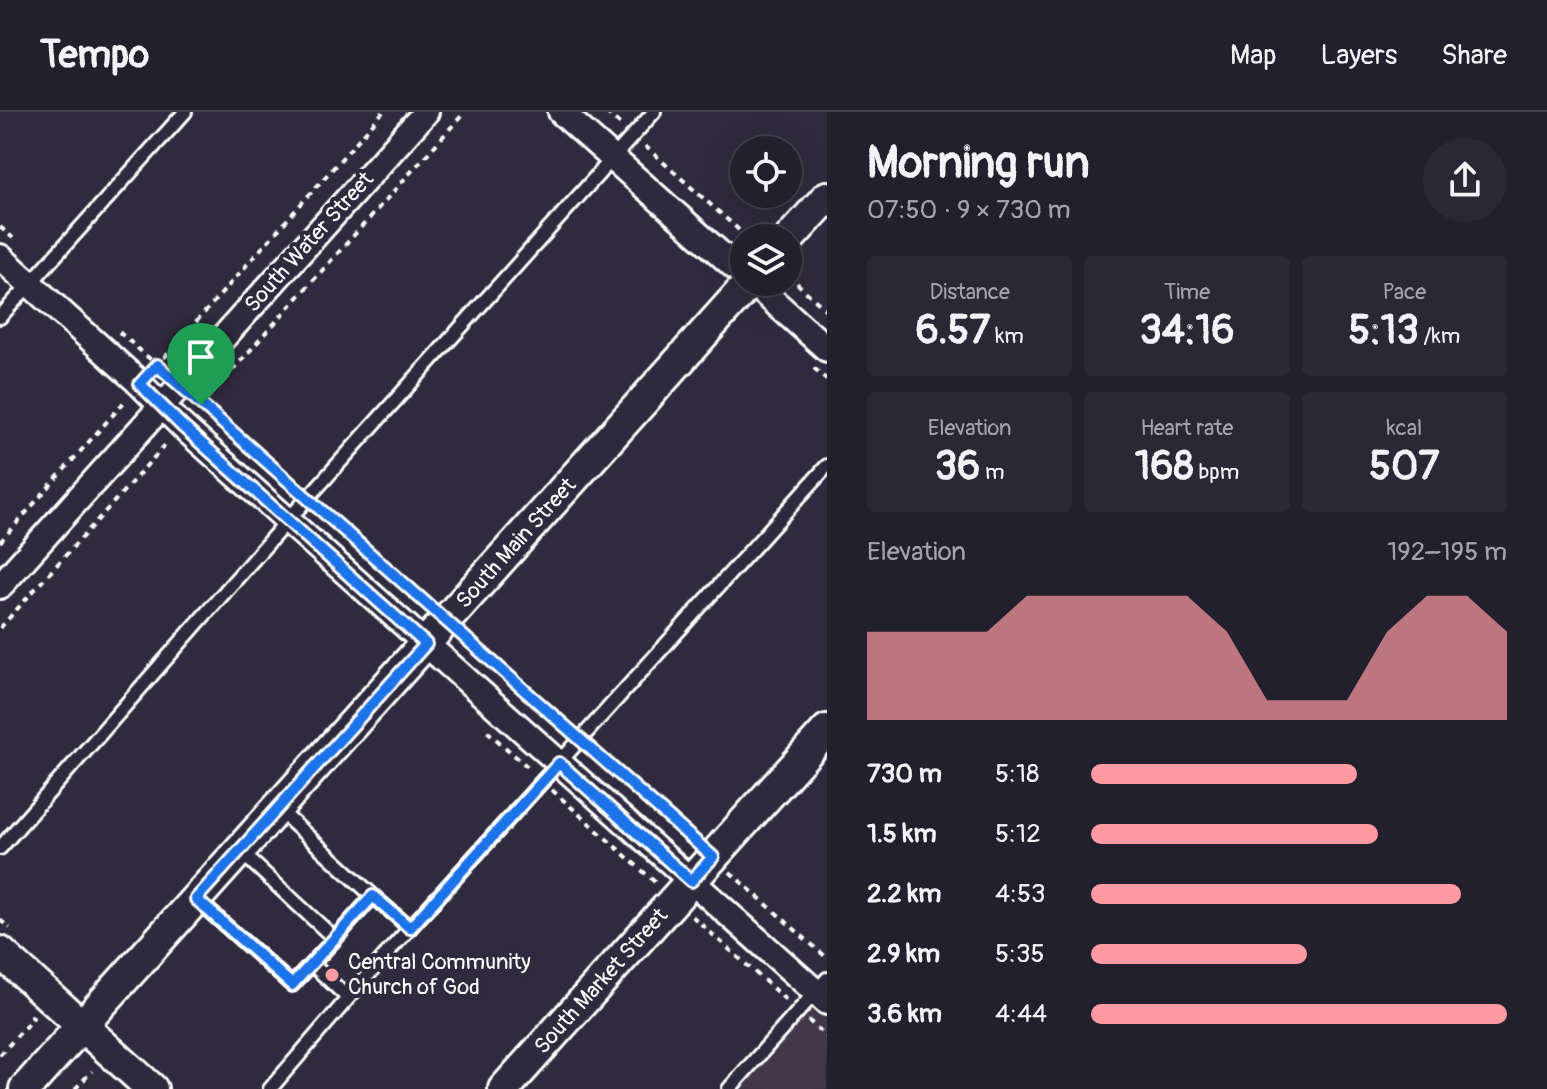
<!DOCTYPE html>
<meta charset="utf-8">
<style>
:root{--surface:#23202e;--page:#2b2836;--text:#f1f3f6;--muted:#a3a3aa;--line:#403e4a;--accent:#ff9aa2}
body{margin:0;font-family:Pangolin,sans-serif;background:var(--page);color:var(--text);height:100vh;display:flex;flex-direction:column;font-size:30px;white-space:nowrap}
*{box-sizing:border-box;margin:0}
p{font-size:26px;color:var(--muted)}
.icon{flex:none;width:44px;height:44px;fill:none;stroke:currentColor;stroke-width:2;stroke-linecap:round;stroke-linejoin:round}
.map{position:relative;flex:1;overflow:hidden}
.drawer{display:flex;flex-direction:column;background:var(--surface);width:720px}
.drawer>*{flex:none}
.tools{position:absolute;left:730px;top:24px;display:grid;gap:16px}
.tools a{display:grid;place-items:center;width:72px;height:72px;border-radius:50%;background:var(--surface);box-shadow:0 8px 32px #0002,0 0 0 2px var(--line);font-size:40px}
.pin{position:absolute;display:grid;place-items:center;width:68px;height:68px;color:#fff;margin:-82px -34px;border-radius:50% 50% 50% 0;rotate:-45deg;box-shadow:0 0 8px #0007}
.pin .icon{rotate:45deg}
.round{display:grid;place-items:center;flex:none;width:84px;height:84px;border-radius:42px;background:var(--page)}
.head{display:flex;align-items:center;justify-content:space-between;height:136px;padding:0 40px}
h1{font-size:44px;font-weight:700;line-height:60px}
.stats{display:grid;grid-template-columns:repeat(3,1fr);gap:12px;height:136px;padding:8px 40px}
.stats div{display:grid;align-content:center;border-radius:8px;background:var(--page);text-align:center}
.stats b{font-size:40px;font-weight:700}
.stats small{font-size:22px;font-weight:400}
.stats p{font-size:22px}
.chart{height:224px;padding:16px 40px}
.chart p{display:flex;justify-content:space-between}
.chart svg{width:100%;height:144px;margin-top:8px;fill:var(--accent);opacity:.7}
ul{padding:0 40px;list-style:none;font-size:26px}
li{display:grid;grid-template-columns:128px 96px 1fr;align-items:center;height:60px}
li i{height:20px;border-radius:10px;background:var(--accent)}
header{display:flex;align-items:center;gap:48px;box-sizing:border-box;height:112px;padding:0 40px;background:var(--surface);border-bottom:2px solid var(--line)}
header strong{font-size:38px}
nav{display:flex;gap:44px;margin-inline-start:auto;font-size:28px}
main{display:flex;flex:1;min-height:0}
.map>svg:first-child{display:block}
</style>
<header>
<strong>Tempo</strong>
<nav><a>Map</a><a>Layers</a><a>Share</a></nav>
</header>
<main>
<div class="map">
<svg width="827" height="977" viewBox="0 0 827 977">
<rect width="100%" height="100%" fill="#2f2a3d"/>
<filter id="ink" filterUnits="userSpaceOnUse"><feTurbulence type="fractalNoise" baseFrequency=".0125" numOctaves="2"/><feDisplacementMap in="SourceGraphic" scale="16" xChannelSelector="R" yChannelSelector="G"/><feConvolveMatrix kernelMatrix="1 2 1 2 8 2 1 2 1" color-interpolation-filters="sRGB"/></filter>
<g filter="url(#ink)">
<polygon fill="#423848" points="805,885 827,905 827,977 722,977"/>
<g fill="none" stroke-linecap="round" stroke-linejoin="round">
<defs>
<g id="service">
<polyline points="0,205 185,0"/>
<polyline points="278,697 373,784 335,827"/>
<polyline points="0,736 288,408 654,0"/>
<polyline points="373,784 410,816"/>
<polyline points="197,788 292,873 335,827 240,739"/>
<polyline points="312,852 348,886"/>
<polyline points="270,977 381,848 827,354"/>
<polyline points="729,977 827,867"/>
</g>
<g id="minor">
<polyline points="561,0 744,163"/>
<polyline points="0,145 135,267 182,314 827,890"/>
<polyline points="752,170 827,237"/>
<polyline points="0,474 426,0"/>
</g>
<g id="tertiary">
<polyline points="788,128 827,85"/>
<polyline points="0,840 152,977"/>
<polyline points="25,977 750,170"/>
<polyline points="504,977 827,618"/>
</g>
</defs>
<use href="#service" stroke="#fff" stroke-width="18"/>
<use href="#minor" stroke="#fff" stroke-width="30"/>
<use href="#tertiary" stroke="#fff" stroke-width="36"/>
<g stroke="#fff" stroke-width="4" stroke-dasharray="6 6" stroke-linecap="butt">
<polyline points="606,0 621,13"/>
<polyline points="645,34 748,126"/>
<polyline points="0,115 13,126"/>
<polyline points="788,163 827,199"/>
<polyline points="119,220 166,261"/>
<polyline points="156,255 383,0"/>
<polyline points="814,256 827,268"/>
<polyline points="196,288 298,378"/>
<polyline points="200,294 465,0"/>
<polyline points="319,397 426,492"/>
<polyline points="0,430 126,288"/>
<polyline points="0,516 167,331"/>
<polyline points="463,524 570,619"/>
<polyline points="487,619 531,658"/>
<polyline points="592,638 696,730"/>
<polyline points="552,678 656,771"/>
<polyline points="730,760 827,846"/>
<polyline points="692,804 787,889"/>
<polyline points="0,808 10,816"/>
<polyline points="808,908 827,925"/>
<polyline points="0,943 33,906 30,903"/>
<polyline points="75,977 92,959"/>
</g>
<use href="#service" stroke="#2f2a3d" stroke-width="12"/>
<use href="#minor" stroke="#2f2a3d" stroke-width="24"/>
<use href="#tertiary" stroke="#2f2a3d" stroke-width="30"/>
</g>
</g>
<g fill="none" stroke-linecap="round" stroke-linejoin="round" filter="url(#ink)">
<defs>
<polygon id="route" points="157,253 713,745 691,769 559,651 410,816 373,784 292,873 196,787 426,532 182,314 140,272"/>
</defs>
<use href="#route" stroke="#fff" stroke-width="16"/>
<use href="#route" stroke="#1a73e8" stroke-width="10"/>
</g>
<circle fill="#ff9aa2" stroke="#2f2a3d" stroke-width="3" cx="332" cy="863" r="8"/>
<g text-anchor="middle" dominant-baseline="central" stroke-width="8" stroke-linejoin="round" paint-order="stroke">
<g font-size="22" fill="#fff" stroke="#2f2a3d">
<text transform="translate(309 130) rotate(-48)">South Water Street</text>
<text transform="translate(516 431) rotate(-48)">South Main Street</text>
<text transform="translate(601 869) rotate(-48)">South Market Street</text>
</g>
<g font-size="22" fill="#fff" stroke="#2f2a3d" text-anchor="start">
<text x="348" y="850">Central Community<tspan x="348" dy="25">Church of God</tspan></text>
</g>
</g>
</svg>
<div class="tools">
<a><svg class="icon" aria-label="locate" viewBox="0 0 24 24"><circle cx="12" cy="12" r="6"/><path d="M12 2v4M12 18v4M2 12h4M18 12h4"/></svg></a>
<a><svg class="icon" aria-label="layers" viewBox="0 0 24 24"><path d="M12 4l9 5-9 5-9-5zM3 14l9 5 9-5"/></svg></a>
</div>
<div class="pin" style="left:201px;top:293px;background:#1e9e55"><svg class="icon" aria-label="arrive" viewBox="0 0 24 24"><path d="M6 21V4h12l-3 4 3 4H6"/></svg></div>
</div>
<section class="drawer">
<div class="head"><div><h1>Morning run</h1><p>07:50 · 9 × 730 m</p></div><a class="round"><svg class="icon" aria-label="share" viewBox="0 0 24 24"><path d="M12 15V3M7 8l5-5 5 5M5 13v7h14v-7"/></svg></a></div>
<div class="stats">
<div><p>Distance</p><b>6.57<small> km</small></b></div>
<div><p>Time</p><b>34:16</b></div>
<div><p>Pace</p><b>5:13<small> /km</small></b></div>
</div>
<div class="stats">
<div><p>Elevation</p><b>36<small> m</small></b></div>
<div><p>Heart rate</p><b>168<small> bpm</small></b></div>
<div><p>kcal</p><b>507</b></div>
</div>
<div class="chart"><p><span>Elevation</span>192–195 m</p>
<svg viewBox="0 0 160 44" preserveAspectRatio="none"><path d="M0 44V17L10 17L20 17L30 17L40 6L50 6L60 6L70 6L80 6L90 17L100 38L110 38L120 38L130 17L140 6L150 6L160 17V44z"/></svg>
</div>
<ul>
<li><b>730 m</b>5:18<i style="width:64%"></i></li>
<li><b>1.5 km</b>5:12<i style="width:69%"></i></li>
<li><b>2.2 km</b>4:53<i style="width:89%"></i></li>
<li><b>2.9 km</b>5:35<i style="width:52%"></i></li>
<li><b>3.6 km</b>4:44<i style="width:100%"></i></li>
</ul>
</section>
</main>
